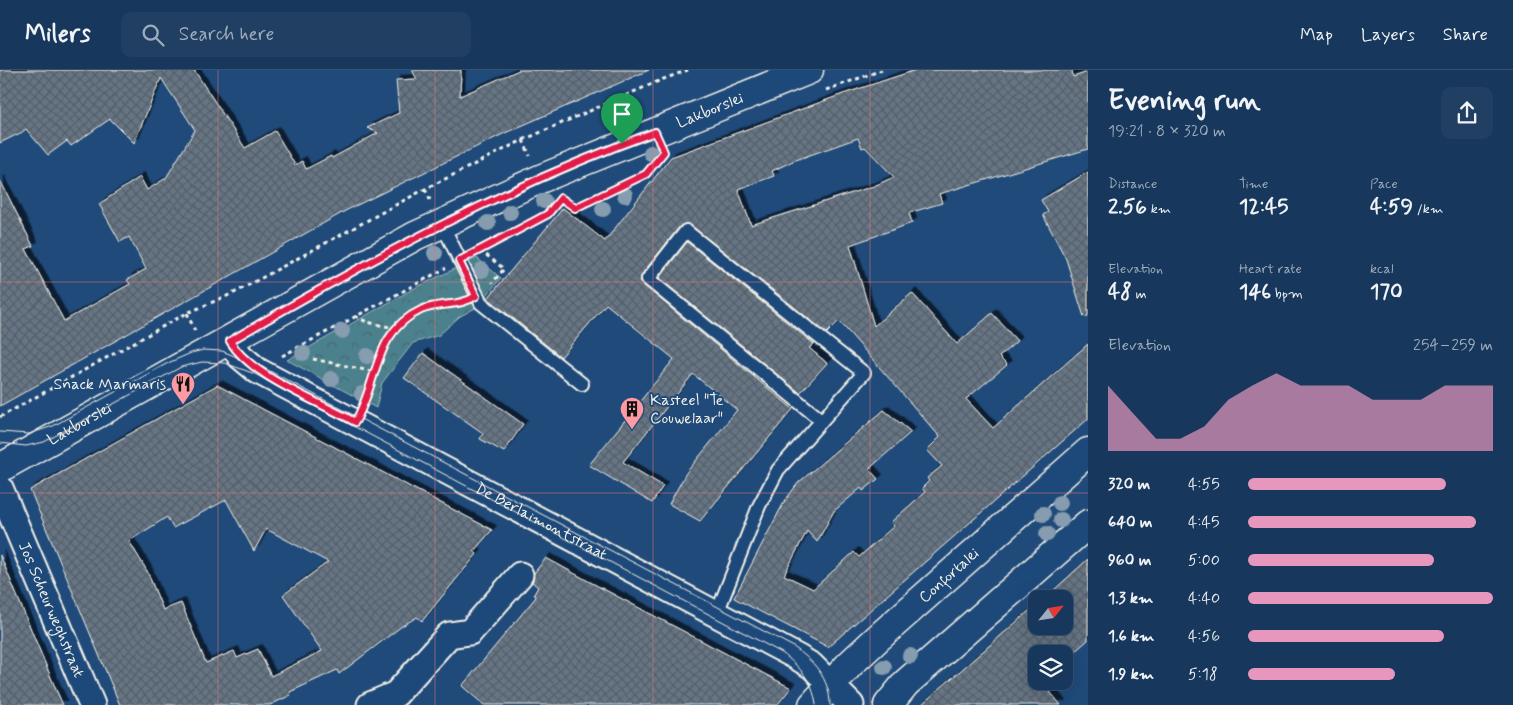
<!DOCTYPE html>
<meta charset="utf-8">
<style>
:root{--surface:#17385c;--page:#203f62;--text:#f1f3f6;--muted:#9eacbb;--line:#365272;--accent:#e797bd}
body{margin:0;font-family:Mynerve,sans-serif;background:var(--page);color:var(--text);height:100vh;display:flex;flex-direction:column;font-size:19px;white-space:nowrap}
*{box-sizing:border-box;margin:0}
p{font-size:16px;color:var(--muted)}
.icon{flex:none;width:28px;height:28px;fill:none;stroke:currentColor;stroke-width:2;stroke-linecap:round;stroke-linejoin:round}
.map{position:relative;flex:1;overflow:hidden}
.panel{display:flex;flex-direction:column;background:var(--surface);width:425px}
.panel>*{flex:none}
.needle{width:32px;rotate:60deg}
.fabs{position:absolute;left:1028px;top:520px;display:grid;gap:10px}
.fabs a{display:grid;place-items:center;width:45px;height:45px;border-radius:10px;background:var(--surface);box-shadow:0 5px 20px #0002,0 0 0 1px var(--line);font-size:25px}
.pin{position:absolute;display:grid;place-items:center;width:42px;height:42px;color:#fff;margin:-51px -21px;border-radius:50% 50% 50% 0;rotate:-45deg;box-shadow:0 0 5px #0007}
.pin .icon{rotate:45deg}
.round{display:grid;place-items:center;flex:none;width:52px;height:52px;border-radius:10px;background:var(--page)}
.head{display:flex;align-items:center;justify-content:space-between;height:85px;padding:0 20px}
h1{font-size:28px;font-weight:700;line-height:38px}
.stats{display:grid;grid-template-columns:repeat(3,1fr);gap:8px;height:85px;padding:5px 20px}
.stats div{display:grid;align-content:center}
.stats b{font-size:21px;font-weight:700}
.stats small{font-size:14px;font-weight:400}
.stats p{font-size:14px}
.chart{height:140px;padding:10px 20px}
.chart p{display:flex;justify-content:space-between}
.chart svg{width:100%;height:90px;margin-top:5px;fill:var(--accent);opacity:.7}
ul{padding:0 20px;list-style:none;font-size:16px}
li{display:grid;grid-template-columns:80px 60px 1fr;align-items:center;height:38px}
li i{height:12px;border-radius:6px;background:var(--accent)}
header{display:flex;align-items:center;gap:30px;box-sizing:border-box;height:70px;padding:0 25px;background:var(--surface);border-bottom:1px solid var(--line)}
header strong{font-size:24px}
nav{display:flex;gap:28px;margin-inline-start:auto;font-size:18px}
.search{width:350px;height:45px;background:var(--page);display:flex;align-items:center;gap:12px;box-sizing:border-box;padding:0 18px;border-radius:10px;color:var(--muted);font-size:19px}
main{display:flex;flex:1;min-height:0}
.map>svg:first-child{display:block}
</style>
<header>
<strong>Milers</strong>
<div class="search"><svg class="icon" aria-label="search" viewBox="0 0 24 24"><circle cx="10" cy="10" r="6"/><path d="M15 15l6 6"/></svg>Search here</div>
<nav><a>Map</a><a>Layers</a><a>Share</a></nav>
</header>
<main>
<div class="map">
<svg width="1088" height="635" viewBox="0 0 1088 635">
<defs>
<pattern id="park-crowns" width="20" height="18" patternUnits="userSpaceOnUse" patternTransform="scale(1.25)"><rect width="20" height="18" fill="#4c808d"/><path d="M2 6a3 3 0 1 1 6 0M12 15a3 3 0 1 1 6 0" fill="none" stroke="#4b676d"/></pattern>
<pattern id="building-cross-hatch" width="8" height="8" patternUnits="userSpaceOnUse" patternTransform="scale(1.25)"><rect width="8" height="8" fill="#657585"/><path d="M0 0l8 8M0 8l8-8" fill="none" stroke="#575e66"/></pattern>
<filter id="shadow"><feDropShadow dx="4.5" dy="-4.5" stdDeviation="0" flood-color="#0009"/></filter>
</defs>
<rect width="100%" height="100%" fill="#1f4a7a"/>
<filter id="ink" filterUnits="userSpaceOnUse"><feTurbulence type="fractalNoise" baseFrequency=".02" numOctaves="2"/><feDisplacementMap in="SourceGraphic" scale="10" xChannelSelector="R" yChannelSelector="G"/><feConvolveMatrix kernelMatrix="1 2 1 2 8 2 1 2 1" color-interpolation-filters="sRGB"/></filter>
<g filter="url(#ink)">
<polygon fill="url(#park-crowns)" stroke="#a0b8ba" points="477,188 501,208 477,237 459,247 439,265 413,273 382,313 376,338 287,290 411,220"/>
<g fill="url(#building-cross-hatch)" stroke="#f4f1e8" fill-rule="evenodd" filter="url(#shadow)">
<polygon points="0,0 194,0 245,78 275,61 295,95 302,91 306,99 331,86 332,88 378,63 367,58 399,43 396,10 417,9 412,0 461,0 460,26 519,0 649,0 505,63 347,140 0,336 0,110 33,176 26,179 64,251 130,214 127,210 146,199 129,167 120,172 99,134 140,107 147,120 166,108 195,60 161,8 134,73 110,49 71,76 67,71 48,85 26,59 17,66 16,65 0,73"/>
<path d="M916,0H1072L1073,7L1088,2V79L939,124L942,133L909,143L912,153L850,175L874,256L912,223L957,274L992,243L1017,271L999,287L1007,295L966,329L993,358L1088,274V349L828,577L734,528L784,432L798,413L884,340L911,362L869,399L878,409L863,421L861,418L834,441L817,472L807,461L784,505L813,519L854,482L859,487L894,456L891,452L925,422L922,418L929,411L927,408L942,396L927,380L940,367L839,251L827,263L688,153L680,156L642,204L640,211L643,215L793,339L700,451L669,434L686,403L737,340L693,304L623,392L663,416L652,433L589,395L674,289L606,234L561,287L488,228L563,138L605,171L671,87L843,24ZM858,68L862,78L865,77L894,107L874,116L751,155L738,119L774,106L772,101L793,91Z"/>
<polygon points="1088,102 1088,246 1084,247 1066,189 1043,145 1048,142 1041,130"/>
<polygon points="687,172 814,274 809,278 827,293 800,323 659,208"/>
<polygon points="423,283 523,354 504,382 480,369 483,363 404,308"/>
<path d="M217,315L492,460L474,481L477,484L422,551L417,547L402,556L339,604L337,600L290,622L291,625L270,635H120L30,420ZM226,430L254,481L266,459L328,492L283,525L322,581L271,606L258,579L237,588L234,581L206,593L181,533L163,540L147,501L129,471L167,447L173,458Z"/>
<polygon points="0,485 57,622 63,635 0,635"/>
<polygon points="546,488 590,512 791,618 777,635 484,635 462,616 536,527 534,524 538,517 532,512 534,503"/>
<polygon points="1088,489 1088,570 1064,591 1064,584 1036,584 1036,611 1041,611 1061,635 921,635 1036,535 1036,556 1064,556 1064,529 1044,529"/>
</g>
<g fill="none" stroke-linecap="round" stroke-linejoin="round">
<defs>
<g id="service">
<polyline points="442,154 481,233 582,314"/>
<polyline points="717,543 759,436 778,400 864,303 686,161 648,209 821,350"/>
</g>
<g id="minor">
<path id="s1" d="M230,271L240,286L258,301L797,587L812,596L851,635"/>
<path id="s2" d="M0,418L92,635"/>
<polyline points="370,635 396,624 449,565 470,562 520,505"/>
</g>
<g id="tertiary">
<path id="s3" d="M0,398L415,166L540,109L809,0"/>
<path id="s4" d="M813,635L850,594L878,568L1088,382"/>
<polyline points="888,635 906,613 1088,454"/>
</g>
</defs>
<use href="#service" stroke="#f4f1e8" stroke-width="16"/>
<use href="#minor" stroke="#f4f1e8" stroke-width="29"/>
<use href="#tertiary" stroke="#f4f1e8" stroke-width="31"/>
<g stroke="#f4f1e8" stroke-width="3" stroke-dasharray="4 4" stroke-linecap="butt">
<polyline points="826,20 882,0"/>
<polyline points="523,70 530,86"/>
<polyline points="425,119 431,132"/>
<polyline points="480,180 504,199 492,213"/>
<polyline points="476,182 548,145 561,128 575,138 647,103 659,89"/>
<polyline points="187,243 195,261"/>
<polyline points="355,246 367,252 394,258"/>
<polyline points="282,286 446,198"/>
<polyline points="313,289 375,302"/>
<path d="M366,331C382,287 382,249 435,235C443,232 454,234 462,232"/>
<polyline points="0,347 187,243 234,223 425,119 523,70 661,10 688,0"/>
</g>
<use href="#service" stroke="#1f4a7a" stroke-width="12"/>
<use href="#minor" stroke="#1f4a7a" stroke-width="25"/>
<use href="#tertiary" stroke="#1f4a7a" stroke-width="28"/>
<g stroke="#f4f1e8" stroke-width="1">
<path d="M0,362L29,364L53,356L168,293L191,283L203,280L222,281L262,297L792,576C813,590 830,608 830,635"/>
<path d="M0,373L26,376L44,372L181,297L202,292L225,293L255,304L782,583C800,597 813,611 816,635"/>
</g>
</g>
<g fill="#869caf">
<circle cx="651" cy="83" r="8"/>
<circle cx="625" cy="125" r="8"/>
<circle cx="544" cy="131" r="8"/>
<circle cx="603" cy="139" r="8"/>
<circle cx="510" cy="142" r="8"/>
<circle cx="488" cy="153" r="8"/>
<circle cx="435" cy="183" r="8"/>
<circle cx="482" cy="200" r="8"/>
<circle cx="342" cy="261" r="8"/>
<circle cx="303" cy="283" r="8"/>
<circle cx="367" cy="286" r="8"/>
<circle cx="331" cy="309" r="8"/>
<circle cx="362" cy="324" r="8"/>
<circle cx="1060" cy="433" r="8"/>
<circle cx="1043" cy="444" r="8"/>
<circle cx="1061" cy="450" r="8"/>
<circle cx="1047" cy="464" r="8"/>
<circle cx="910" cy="586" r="8"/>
<circle cx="884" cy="597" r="8"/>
</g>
</g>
<g fill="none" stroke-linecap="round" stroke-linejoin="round" filter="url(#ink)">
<defs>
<path id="route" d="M655,62L664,82L646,104L575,138L561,128L548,144L459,191L476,226C460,237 439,232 421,240C373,262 379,311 355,352C318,331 251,307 230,271C367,191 506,116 655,62Z"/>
</defs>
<use href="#route" stroke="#fff" stroke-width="10"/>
<use href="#route" stroke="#e11d48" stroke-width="6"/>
</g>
<path fill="none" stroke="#e27875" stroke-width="1" stroke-opacity="0.55" d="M218,0V635M435,0V635M653,0V635M870,0V635M0,212H1088M0,423H1088"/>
<defs>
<symbol id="restaurant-pin" viewBox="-11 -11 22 30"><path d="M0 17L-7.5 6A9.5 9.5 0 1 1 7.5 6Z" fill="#ff9aa2" stroke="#1f4a7a"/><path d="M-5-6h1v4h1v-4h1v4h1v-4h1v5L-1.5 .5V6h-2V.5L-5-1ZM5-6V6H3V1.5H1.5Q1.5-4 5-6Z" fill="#111"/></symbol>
<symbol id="building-pin" viewBox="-11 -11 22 30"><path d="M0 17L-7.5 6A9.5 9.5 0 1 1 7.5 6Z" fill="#ff9aa2" stroke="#1f4a7a"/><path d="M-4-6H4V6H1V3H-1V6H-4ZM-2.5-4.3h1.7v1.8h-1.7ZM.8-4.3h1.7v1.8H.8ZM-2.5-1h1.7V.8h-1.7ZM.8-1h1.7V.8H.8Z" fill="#111"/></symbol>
</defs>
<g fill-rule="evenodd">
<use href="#restaurant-pin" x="169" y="300" width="28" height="38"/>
<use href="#building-pin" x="618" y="325" width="28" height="38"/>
</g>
<g text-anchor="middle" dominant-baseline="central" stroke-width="4" stroke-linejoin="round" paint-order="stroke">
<g font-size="16" fill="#f4f1e8" stroke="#1f4a7a">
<text stroke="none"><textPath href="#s3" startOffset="796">Lakborslei</textPath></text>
<text stroke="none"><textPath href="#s3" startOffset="91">Lakborslei</textPath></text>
<text stroke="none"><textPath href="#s1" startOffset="362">De Berlaimontstraat</textPath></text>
<text stroke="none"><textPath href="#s4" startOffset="188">Confortalei</textPath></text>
<text stroke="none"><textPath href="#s2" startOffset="132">Jos Scheurweghstraat</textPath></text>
</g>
<g font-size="16" fill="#f4f1e8" stroke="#1f4a7a" text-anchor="end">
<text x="166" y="314">Snack Marmaris</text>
<text x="650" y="330" text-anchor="start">Kasteel "Te<tspan x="650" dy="18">Couwelaar"</tspan></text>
</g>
</g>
</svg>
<div class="fabs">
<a><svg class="needle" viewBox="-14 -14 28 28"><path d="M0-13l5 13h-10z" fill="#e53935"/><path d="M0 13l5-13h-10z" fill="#9eacbb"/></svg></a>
<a><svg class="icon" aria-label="layers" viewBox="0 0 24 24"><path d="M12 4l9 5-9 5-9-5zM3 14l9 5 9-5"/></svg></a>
</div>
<div class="pin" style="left:622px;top:74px;background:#1e9e55"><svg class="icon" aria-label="arrive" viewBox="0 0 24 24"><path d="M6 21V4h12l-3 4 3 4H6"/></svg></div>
</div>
<section class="panel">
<div class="head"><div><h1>Evening run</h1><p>19:21 · 8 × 320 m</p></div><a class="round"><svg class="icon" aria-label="share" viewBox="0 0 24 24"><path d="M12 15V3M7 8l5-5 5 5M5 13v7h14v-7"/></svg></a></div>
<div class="stats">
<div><p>Distance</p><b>2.56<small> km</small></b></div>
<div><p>Time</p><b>12:45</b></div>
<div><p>Pace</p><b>4:59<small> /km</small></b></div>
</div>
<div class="stats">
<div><p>Elevation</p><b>48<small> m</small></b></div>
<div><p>Heart rate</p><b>146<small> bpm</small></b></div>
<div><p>kcal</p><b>170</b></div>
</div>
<div class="chart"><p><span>Elevation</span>254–259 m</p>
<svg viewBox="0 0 160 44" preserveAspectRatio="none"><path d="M0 44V12L10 25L20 38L30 38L40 32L50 19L60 12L70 6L80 12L90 12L100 12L110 19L120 19L130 19L140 12L150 12L160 12V44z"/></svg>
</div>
<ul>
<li><b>320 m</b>4:55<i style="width:81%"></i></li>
<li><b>640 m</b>4:45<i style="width:93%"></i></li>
<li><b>960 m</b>5:00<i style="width:76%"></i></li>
<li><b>1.3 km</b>4:40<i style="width:100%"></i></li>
<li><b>1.6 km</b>4:56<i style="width:80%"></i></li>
<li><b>1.9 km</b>5:18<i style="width:60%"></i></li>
</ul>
</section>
</main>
